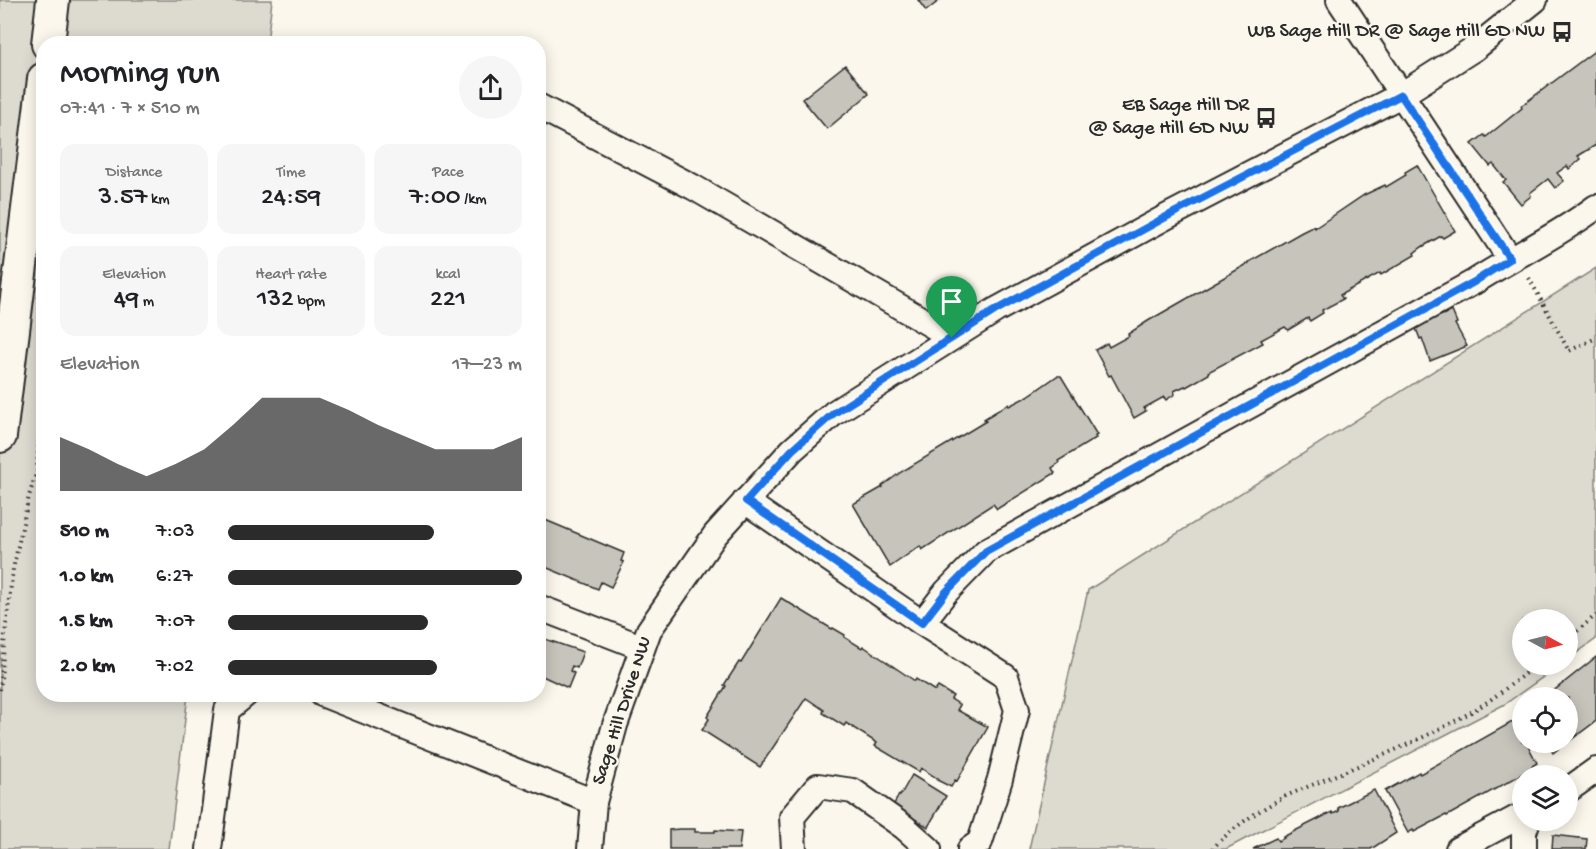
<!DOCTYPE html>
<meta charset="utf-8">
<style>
:root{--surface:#fff;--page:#f6f6f6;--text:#202124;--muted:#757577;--accent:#2b2b2b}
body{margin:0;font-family:"Gochi Hand",sans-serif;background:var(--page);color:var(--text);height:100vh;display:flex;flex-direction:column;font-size:22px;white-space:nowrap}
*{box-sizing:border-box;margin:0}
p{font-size:20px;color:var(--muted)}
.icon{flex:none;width:33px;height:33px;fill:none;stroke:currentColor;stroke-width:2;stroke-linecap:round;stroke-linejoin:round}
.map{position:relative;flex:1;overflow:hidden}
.details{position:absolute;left:36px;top:36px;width:510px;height:666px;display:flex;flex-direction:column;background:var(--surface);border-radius:24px;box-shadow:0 3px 15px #0003}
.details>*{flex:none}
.needle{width:39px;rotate:97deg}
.fabs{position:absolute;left:1512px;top:609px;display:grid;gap:12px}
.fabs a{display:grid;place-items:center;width:66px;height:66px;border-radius:50%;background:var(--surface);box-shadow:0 3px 15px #0003;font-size:30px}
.pin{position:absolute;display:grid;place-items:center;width:51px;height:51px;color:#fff;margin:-62px -26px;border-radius:50% 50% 50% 0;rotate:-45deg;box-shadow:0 0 6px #0007}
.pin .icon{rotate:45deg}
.round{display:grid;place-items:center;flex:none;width:63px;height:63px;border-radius:32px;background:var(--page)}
.head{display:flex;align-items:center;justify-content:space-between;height:102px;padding:0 24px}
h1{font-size:33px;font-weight:600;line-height:45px}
.figures{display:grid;grid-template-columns:repeat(3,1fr);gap:9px;height:102px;padding:6px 24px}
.figures div{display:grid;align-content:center;border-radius:15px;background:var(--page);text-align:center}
.figures b{font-size:26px;font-weight:600}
.figures small{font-size:16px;font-weight:400}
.figures p{font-size:16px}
.chart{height:168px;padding:12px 24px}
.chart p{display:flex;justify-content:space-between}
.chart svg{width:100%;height:108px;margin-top:6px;fill:var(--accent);opacity:.7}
ul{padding:0 24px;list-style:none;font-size:20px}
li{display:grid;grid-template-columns:96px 72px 1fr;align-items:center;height:45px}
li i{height:15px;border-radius:8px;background:var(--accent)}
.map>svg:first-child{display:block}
</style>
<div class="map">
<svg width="1596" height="849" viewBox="0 0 1596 849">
<rect width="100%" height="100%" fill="#fbf7ec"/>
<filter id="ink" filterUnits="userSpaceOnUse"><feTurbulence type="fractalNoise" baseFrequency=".0167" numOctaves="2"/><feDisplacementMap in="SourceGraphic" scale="12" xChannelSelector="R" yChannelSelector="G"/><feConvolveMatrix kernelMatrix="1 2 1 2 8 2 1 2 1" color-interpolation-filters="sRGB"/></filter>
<g filter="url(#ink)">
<g fill="#dddad0" stroke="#84827e" stroke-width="1.5">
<polygon points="0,0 272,0 267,43 44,44 44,694 188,695 169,849 0,849"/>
<polygon points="1596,268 1596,639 1568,659 1568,620 1522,620 1522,664 1560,665 1505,704 1226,849 1029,849 1088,590"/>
</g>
<g fill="#c7c4bc" stroke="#2b2b2b" stroke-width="1.5">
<polygon points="918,0 940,0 926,11"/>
<polygon points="1596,50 1596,145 1578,156 1581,159 1569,169 1567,166 1557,173 1564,181 1555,188 1548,179 1530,193 1531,196 1521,204 1503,182 1506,180 1493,164 1490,166 1472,144 1484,135 1486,137 1522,108 1521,106"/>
<polygon points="845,65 869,94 827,129 802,99"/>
<polygon points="1417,165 1455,231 1443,238 1441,236 1422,247 1414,253 1415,255 1381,275 1380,273 1340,295 1343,299 1322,310 1323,313 1310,321 1308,318 1288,330 1285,327 1261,340 1263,343 1208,372 1209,374 1186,387 1185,386 1174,391 1175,394 1166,400 1164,397 1144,408 1146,411 1134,418 1111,375 1109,376 1095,350 1107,343 1109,347 1129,336 1128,334 1148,321 1249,263 1249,262 1302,232 1314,226 1315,228 1364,195 1385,185 1386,187 1406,175 1405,172"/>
<polygon points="1452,311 1457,323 1455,324 1467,346 1430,361 1422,338 1420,339 1415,326"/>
<polygon points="1057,376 1061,376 1097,435 1095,436 1096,438 1058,461 1059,463 1052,468 1055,473 997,509 993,504 922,550 920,546 890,567 853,504 883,487 882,486 901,472 986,421 984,419 1008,404 1009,406 1028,396"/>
<polygon points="538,517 624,553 621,561 624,562 611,587 601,582 598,589 538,564"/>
<polygon points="781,598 832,629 833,628 845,635 844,637 862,648 863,646 915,681 916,679 935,691 938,687 953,696 951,699 960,705 957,710 988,727 957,781 955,780 951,787 937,780 938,779 921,768 919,772 875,746 877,743 846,723 844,726 823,713 824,710 806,698 760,767 702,730 709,719 707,717 726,686 724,685 739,662 741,663"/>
<polygon points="538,631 540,632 539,637 583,652 577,668 572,666 570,671 574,673 568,688 538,674"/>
<polygon points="1596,657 1596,721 1568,742 1568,698 1543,698 1551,690 1552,692"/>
<polygon points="1514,721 1522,736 1522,742 1526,742 1537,763 1532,766 1533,768 1447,816 1446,815 1414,832 1413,830 1408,833 1385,791 1419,772 1420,774"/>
<polygon points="1545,742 1567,742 1553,753"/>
<polygon points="912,775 946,796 928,827 893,806 899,795 900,796"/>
<polygon points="1374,790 1396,833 1371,849 1253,849 1276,838 1278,841 1284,838 1283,837 1332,812 1333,814 1339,811 1338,808"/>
<polygon points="680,829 695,829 695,832 715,832 715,830 741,832 739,849 669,849 669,830"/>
<polygon points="1553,835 1587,839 1586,849 1552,849"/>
</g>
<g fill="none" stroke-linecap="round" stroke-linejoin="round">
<defs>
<g id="minor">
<polyline points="1339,0 1510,259"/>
<polyline points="538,106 693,187 952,337"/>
<polyline points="745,501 922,623 1006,677 1017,710 1000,779 980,842 970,849"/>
<polyline points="538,607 641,647"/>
<path d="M922,623L946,592L986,551L1474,282C1514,256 1558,236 1596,207"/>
<polyline points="322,694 594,802"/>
<polyline points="1568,790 1596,770"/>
<polyline points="209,849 227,710 246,694"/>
<polyline points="590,849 594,802 615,725 649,630 715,535 792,450 834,413 996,310 1166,217 1401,95 1475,48 1535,0"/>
<polyline points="794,849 792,817 818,786 853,791 904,827 929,849"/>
<polyline points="1458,849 1522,815"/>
<polyline points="1524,849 1524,832 1528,820"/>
</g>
<g id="major">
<polyline points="48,44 53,0"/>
<polyline points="0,436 44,79"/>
</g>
</defs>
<use href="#minor" stroke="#2b2b2b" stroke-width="28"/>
<use href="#major" stroke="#2b2b2b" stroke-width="36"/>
<g stroke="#2b2b2b" stroke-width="4" stroke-dasharray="1.5 4.5" stroke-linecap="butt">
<polyline points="1529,278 1569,351 1596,338"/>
<polyline points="1568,639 1596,615"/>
<polyline points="0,690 5,634 13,569 29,496 37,471 44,334"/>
<path d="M1212,849C1234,826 1258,811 1286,796C1346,770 1409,747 1466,715C1491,701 1514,683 1536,664"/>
</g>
<use href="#minor" stroke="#fbf7ec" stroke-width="24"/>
<use href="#major" stroke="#fbf7ec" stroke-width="32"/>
</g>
</g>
<g fill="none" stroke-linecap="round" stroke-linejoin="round" filter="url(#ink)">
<defs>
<polygon id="route" points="1401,95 1510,259 1474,282 986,551 946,592 922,623 746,501 792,450 834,413 996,310 1166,217"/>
</defs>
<use href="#route" stroke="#fff" stroke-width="12"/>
<use href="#route" stroke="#1a73e8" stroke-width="8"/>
</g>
<defs>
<symbol id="bus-bare" viewBox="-9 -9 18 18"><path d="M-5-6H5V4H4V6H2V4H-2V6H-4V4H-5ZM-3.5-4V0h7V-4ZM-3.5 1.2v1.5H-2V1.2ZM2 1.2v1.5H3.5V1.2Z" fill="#2b2b2b" stroke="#fbf7ec" stroke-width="2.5" paint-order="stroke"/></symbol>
</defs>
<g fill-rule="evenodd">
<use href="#bus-bare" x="1547" y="17" width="30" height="30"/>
<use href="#bus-bare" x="1251" y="103" width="30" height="30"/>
</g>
<g text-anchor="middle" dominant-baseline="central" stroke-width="5" stroke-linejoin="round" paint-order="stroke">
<g font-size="20" fill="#2b2b2b" stroke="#fbf7ec" text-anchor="end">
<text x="1545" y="32">WB Sage Hill DR @ Sage Hill GD NW</text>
<text x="1249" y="106">EB Sage Hill DR<tspan x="1249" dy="23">@ Sage Hill GD NW</tspan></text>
</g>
<g font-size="20" fill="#2b2b2b" stroke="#fbf7ec">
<text transform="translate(623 711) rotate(-72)">Sage Hill Drive NW</text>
</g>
</g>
</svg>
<div class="fabs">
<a><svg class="needle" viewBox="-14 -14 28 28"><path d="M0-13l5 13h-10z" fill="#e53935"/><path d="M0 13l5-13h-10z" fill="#757577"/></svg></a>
<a><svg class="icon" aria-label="locate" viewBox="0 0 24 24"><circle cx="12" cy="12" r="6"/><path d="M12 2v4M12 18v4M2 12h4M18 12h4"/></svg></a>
<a><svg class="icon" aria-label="layers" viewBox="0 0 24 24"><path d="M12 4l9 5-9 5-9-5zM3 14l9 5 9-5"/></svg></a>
</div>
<div class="pin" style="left:952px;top:338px;background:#1e9e55"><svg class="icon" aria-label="arrive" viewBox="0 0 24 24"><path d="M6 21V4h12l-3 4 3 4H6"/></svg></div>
<section class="details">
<div class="head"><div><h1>Morning run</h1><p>07:41 · 7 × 510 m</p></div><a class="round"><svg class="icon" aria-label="share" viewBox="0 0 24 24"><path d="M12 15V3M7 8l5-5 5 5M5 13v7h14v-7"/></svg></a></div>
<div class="figures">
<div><p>Distance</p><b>3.57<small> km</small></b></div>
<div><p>Time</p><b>24:59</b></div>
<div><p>Pace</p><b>7:00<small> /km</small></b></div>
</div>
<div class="figures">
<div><p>Elevation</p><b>49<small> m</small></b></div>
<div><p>Heart rate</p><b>132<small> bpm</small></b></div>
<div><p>kcal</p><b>221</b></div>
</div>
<div class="chart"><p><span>Elevation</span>17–23 m</p>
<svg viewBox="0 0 160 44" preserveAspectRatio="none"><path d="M0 44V22L10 27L20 33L30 38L40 33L50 27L60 17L70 6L80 6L90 6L100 11L110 17L120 22L130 27L140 27L150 27L160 22V44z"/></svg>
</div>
<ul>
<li><b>510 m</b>7:03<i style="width:70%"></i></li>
<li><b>1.0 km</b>6:27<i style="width:100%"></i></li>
<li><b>1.5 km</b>7:07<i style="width:68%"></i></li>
<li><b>2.0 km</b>7:02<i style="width:71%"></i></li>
</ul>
</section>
</div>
